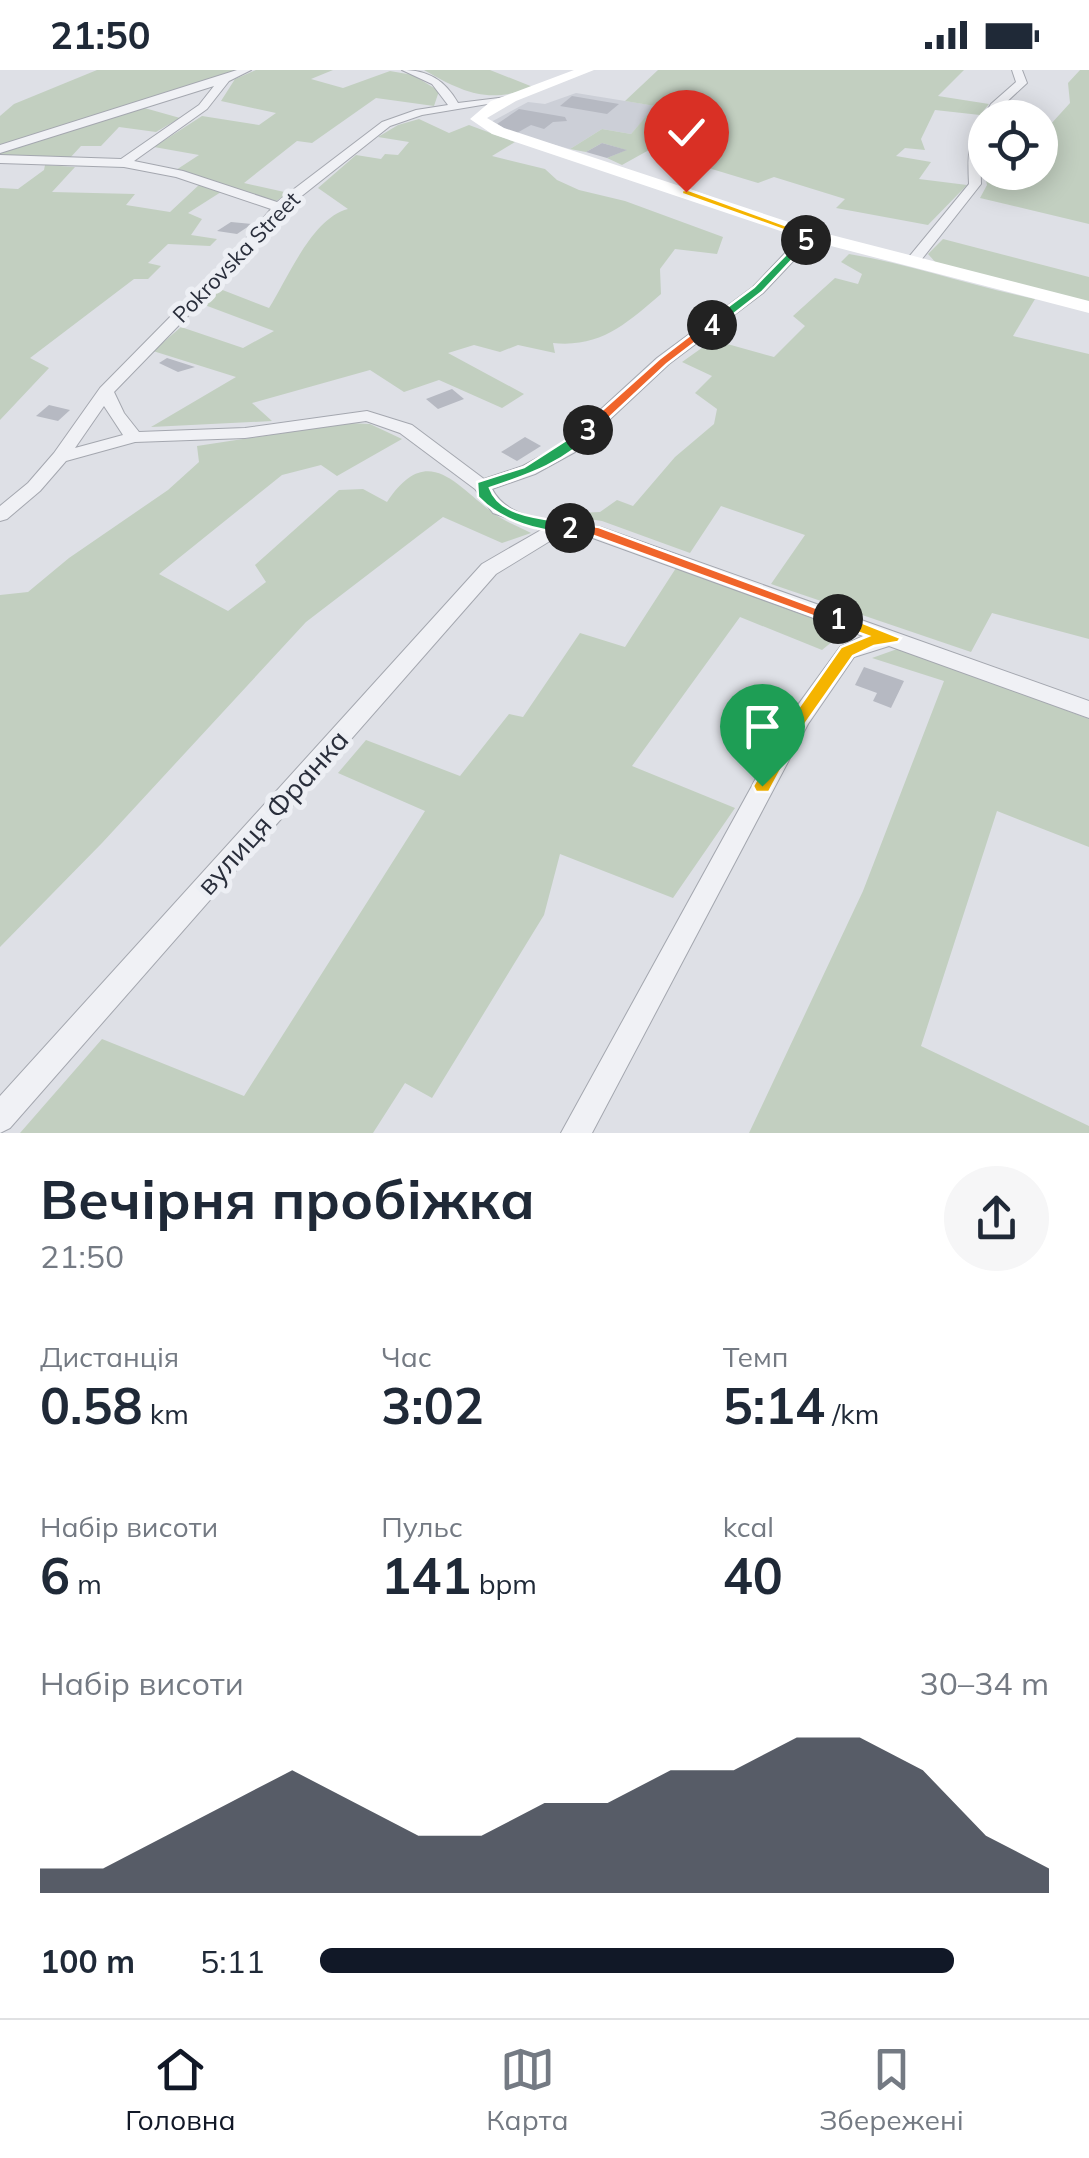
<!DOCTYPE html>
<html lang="uk">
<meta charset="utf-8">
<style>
:root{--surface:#fff;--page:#f6f6f7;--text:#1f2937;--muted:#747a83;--line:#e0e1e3;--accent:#111827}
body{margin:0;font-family:Mulish,sans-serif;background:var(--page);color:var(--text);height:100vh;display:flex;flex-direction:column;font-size:38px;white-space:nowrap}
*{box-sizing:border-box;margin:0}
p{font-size:32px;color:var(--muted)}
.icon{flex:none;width:55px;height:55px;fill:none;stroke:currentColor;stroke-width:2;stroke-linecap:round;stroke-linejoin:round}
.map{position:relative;height:1063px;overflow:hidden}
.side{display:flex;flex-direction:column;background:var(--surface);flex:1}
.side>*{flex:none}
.tools{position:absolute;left:968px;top:30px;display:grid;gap:20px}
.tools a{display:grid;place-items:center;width:90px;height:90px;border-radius:50%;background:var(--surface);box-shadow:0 5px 25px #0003;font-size:50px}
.pin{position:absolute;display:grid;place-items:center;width:85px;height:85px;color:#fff;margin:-102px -42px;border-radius:50% 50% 50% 0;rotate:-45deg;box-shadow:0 0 10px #0007}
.pin .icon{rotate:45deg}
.km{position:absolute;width:50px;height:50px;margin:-25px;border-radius:50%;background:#222;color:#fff;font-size:28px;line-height:50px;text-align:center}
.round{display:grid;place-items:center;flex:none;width:105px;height:105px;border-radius:52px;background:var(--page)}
.head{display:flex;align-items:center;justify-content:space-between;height:170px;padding:0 40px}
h1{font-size:55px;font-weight:700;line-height:75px}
.metrics{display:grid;grid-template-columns:repeat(3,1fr);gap:15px;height:170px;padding:10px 40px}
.metrics div{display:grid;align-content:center}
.metrics b{font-size:50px;font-weight:700}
.metrics small{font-size:28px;font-weight:400}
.metrics p{font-size:28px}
.chart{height:280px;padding:20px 40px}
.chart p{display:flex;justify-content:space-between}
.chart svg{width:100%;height:180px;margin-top:10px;fill:var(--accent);opacity:.7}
ul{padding:0 40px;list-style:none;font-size:32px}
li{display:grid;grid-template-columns:160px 120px 1fr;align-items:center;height:75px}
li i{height:25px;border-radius:12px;background:var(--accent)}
.status{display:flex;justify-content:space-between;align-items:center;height:70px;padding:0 50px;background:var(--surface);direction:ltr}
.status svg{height:28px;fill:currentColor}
.menu{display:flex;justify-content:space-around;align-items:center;height:140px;border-top:2px solid var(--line);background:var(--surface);font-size:28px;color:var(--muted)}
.menu a{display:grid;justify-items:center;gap:5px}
.menu .on{color:var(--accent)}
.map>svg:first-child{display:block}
</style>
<div class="status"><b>21:50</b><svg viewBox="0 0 49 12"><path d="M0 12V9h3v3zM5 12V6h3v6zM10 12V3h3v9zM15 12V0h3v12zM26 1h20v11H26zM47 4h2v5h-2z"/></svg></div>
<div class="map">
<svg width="1089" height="1063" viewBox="0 0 1089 1063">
<rect width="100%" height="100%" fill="#dee0e6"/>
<polygon fill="#cccfd7" points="576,23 656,36 631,64 602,59 570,79 503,61 491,52 528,32 545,34"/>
<g fill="#c2cfc0">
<polygon points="97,0 236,0 0,75 0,46 14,34"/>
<polygon points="256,0 333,0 311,9 343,18 390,1 413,5 439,21 434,36 376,28 312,73 297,71 244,113 289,123 276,131 176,100 199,85 154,77 202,46 259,55 276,43 221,31 235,9"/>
<path d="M424,0H490L533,17C488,34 464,23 424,0Z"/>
<polygon points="658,0 964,0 938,26 989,34 980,45 935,40 921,69 925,80 905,78 896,86 931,92 919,109 967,115 928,155 836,138 845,129 774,107 758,113 649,80 622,95 607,88 626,80 602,73 586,82 570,79 602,59 631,64 655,36 625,31"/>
<polygon points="1080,0 1089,0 1089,154 980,128 987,115 981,89 985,89 985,102 1040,102 1040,66 1070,33 1068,13"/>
<polygon points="141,37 180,48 156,62 119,57 101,76 81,76 69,89 0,87 0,81"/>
<path d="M419,49L449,63L469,55L515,72L492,86L545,99L557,110L579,120L625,131L723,167L717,184L675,179L660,199L661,224C627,253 601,278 553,273L555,283L518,275L500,282L474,275L448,283L524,324L502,338L439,310L404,322L370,300L252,333L272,351L151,357L236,307L153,281L181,257L243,278L274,261L202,234L220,219L269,238C288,208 312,148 348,139L318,118L356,85L381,89L385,84L398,85L409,72L378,67L398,55Z"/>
<polygon points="45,95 75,97 52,122 135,124 126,135 170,142 200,114 221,122 188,143 202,149 191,165 217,169 210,176 168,174 148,193 161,196 148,209 134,209 30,288 49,298 0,350 0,118 18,119 44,100"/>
<polygon points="943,169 1089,207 1089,232 937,194 928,184"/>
<path d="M849,184C913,195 972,216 1035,229L1013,266L1089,284V569L992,543L971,582L771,514L805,465L721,436L690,483L602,451L554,444L600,442L617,430L633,436L675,387L714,354L717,339L695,323L712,306L682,292L713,270L774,287L805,256L793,246L835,208L858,214L862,204L841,192Z"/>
<path d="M349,353L370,354L402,369L337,406L321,395L282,405L159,504L228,541L266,512L255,495L339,420L363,419L387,432C428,370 456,416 496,445C506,452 520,457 531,463L502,473L443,447L306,552L102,773L0,877V525L28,522L69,488L168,420L199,392L197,376Z"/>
<polygon points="676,498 807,543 844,562 822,580 740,547 632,696 735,738 673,828 560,784 544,845 432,1028 405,1013 373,1063 20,1063 102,969 244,1026 425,741 338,703 366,670 460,706 509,644 523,647 580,563 625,577"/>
<polygon points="900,578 1089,649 1089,777 997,741 921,976 1089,1056 1089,1063 749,1063 863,821 944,611 872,588"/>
</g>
<g fill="#b6b9c2">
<polygon points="572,26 619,34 607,44 560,36"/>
<polygon points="519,39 565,47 567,51 553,52 544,59 531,55 515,64 497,54"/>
<polygon points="602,73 627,80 607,88 586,82"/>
<polygon points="231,152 252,154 237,164 217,161"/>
<polygon points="167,288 195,297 178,302 159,293"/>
<polygon points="452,319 464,329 438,339 426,329"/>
<polygon points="49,335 70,340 58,351 36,346"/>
<polygon points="525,367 541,376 517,391 501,382"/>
<polygon points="864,597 904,611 891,638 873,631 877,623 855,615"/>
</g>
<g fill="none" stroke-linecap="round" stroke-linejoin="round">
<defs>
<g id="street">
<path d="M237,0H251L229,11L207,39L134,91L183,101L277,132L382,52L416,40L448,35L432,14L402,0C428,0 445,10 458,33L507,27L512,30L422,45L390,56L284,140L248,184L114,322L124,343L139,362L245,358L367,341L412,355L484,409L523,396L563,374L657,288L753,217L805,162H815V168L763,223L669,294L575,382L535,404L492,419C512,456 565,449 600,457L1089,631V648L889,576L854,587L808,654L592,1063H561L792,643L840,577L863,566L590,467L563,463L496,504L10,1058L0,1063V1026L482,494L541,460L493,443L475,419L400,363L366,351L245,368L135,372L66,391L40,421L7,449L0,451V436L28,413L54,383L100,318L238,178L271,139L176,107L124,97L0,93V85L121,89L199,35L214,16L0,83V75ZM104,336L123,365L75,378Z"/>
<polygon points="1012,0 1022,0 1027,13 1000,38 995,48 985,48 985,50 983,48 991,34 1016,12"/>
<path d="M985,53V68L980,78L981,114L918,194H908V188L969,114C968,90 966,68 985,53Z"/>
</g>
</defs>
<use href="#street" stroke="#a4a7af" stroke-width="2"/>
<use href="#street" fill="#f0f1f5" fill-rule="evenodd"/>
<polygon fill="#fff" fill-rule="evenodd" points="574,0 594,0 516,31 487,48 504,58 816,161 1089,231 1089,243 804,169 492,64 470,49 491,31"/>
</g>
<polygon fill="#f5b400" stroke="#fff" stroke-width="2.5" points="838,543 901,568 898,572 874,576 853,586 806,653 769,722 756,722 753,716 794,644 841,577 868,566 832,553 832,545"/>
<polygon fill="#f0652b" stroke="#fff" stroke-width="2.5" points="570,453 599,457 846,549 838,554 832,553 591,465 565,461 565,454"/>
<path fill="#22a559" stroke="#fff" stroke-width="2.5" d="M588,356L595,360C567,392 529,405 490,418C501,449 549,448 576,454V461C542,465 501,451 478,427L477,412L524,397Z"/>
<polygon fill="#f0652b" stroke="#fff" stroke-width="2.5" points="707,252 718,255 667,294 593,363 583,363 583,357 659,289"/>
<polygon fill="#22a559" stroke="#fff" stroke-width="2.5" points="802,168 811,170 762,222 716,258 707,258 707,252 754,217"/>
<polygon fill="#f5b400" stroke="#fff" stroke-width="2.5" points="682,120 689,120 815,166 810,172 802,172 803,167 682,124"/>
<g text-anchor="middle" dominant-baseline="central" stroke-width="10" stroke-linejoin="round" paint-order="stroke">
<g font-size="22" fill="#292e3b" stroke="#edeff4">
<text transform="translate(236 187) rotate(-46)">Pokrovska Street</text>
</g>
<g font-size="28" fill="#292e3b" stroke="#edeff4">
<text transform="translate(272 742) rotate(-48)">вулиця Франка</text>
</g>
</g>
</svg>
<div class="tools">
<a><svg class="icon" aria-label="locate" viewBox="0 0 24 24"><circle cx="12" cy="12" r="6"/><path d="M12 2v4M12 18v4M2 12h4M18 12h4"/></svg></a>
</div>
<div class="pin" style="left:762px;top:716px;background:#1e9e55"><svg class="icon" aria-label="arrive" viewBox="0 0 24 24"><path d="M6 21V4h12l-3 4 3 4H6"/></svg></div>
<div class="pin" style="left:686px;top:122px;background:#d93025"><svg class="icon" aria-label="check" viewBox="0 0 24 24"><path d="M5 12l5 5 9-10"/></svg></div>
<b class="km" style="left:838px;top:549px">1</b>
<b class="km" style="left:570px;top:458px">2</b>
<b class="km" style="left:588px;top:360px">3</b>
<b class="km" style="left:712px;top:255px">4</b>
<b class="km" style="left:806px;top:170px">5</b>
</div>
<section class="side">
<div class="head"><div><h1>Вечірня пробіжка</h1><p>21:50</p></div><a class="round"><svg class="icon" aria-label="share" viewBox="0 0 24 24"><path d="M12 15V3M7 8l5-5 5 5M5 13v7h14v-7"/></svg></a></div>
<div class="metrics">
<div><p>Дистанція</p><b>0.58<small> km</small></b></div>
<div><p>Час</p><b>3:02</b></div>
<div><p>Темп</p><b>5:14<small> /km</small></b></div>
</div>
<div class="metrics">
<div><p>Набір висоти</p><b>6<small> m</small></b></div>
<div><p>Пульс</p><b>141<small> bpm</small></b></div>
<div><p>kcal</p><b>40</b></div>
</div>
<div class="chart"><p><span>Набір висоти</span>30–34 m</p>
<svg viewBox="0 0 160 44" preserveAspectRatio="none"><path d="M0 44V38L10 38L20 30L30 22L40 14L50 22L60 30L70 30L80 22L90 22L100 14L110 14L120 6L130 6L140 14L150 30L160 38V44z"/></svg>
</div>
<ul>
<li><b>100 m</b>5:11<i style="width:87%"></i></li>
</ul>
</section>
<nav class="menu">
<a class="on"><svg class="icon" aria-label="home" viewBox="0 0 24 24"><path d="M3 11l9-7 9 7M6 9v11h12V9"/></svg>Головна</a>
<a><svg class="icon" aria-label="map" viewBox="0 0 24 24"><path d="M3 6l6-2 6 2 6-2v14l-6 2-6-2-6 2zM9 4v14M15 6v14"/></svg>Карта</a>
<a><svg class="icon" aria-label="saved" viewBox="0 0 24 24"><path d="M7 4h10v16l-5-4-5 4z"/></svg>Збережені</a>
</nav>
